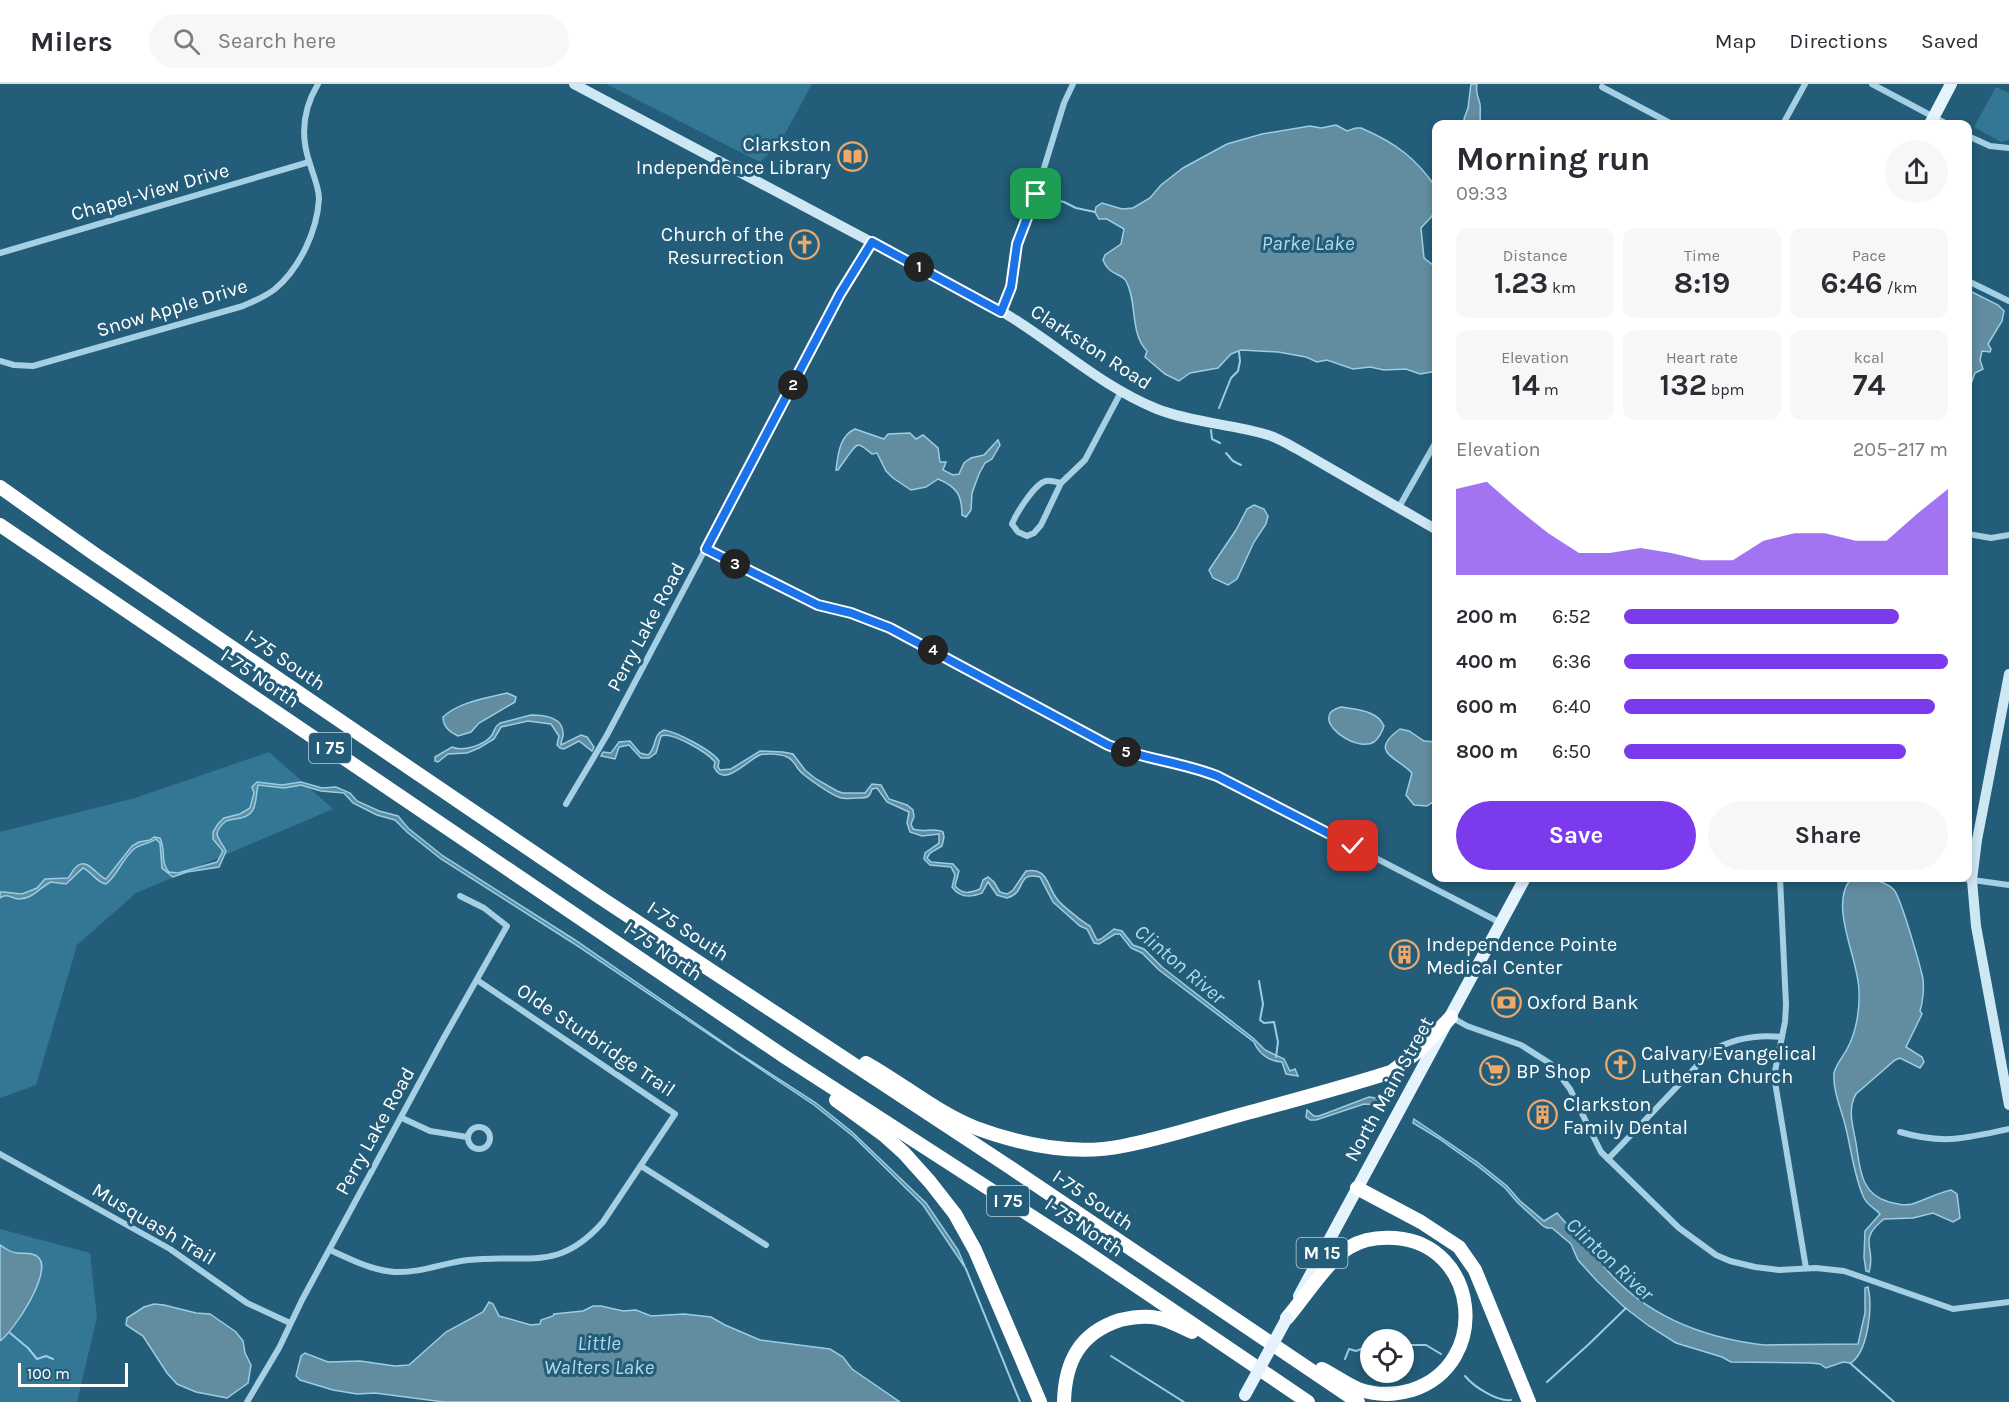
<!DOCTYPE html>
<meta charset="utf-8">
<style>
:root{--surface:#fff;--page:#f7f7f7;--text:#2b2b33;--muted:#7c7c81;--line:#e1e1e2;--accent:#7c3aed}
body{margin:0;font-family:Karla,sans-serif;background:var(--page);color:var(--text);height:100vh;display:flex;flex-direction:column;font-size:22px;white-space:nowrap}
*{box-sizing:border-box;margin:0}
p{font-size:20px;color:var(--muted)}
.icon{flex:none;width:33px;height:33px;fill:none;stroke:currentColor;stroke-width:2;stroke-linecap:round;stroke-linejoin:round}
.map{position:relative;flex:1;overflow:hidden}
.sheet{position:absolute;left:1432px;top:36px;width:540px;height:762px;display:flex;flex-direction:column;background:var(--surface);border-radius:12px;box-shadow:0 3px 9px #0003}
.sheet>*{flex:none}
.tools{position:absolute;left:1360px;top:1245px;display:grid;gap:12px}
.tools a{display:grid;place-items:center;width:54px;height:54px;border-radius:50%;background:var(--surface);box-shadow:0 3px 9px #0003;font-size:30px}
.scale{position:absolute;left:18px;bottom:15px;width:110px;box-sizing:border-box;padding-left:6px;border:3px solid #fff;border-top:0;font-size:16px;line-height:21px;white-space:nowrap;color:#fff;-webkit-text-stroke:4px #235d79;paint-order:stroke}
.pin{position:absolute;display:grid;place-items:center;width:51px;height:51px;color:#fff;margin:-26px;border-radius:12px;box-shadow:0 3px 9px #0006}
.km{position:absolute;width:30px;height:30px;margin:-15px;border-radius:50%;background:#222;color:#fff;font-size:16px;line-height:30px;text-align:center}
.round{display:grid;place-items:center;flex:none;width:63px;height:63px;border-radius:32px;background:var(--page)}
.summary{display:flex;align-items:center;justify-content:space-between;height:102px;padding:0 24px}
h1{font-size:33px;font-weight:700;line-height:45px}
.stats{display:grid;grid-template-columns:repeat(3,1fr);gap:9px;height:102px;padding:6px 24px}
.stats div{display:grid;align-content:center;border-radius:12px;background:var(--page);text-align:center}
.stats b{font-size:30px;font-weight:700}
.stats small{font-size:16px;font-weight:400}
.stats p{font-size:16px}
.chart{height:168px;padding:12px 24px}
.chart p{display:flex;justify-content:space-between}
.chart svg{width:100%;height:108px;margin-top:6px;fill:var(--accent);opacity:.7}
.action{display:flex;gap:12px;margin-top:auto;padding:12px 24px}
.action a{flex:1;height:69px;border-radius:36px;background:var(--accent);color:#fff;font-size:24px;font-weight:700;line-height:69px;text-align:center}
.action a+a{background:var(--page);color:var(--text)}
ul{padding:0 24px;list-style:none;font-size:20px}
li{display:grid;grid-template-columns:96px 72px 1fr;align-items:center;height:45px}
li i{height:15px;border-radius:8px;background:var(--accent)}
header{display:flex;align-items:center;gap:36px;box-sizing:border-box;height:84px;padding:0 30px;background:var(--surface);border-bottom:2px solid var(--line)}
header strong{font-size:28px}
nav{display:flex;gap:33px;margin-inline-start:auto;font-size:21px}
.search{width:420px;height:54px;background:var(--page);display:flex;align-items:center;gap:15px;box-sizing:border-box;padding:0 21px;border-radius:33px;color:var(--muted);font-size:22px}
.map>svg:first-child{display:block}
</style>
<header>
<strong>Milers</strong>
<div class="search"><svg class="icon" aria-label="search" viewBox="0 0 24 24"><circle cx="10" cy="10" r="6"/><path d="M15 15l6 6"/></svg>Search here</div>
<nav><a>Map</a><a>Directions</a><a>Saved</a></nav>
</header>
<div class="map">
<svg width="2009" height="1318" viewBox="0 0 2009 1318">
<rect width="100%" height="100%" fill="#235d79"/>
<g fill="#347794">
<polygon points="606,0 812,0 780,59 760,78"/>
<polygon points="1996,3 2009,9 2009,56 2001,58 1974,43"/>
<polygon points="269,668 333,725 136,809 77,861 36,1001 0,1014 0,748 135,714"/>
<polygon points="0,1145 90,1169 97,1233 77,1318 0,1318 0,1257 14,1244 39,1198 43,1186 37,1172 35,1170 17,1169 0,1161"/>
</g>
<g fill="#628ca0" stroke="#99cee5" stroke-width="1.5">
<path d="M1471,0H1477C1475,8 1478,12 1480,20C1481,27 1479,33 1481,40H1466L1464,35L1468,24Z"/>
<path d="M1336,41L1347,47L1356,44H1361C1396,59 1416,74 1437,105V117L1432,132L1421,144L1424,174L1437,184V287L1420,290L1406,285L1384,286L1370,283L1353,285L1327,276L1317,278L1306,273L1278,268L1241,266L1231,270L1218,284L1190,289L1179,297L1165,290L1145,273L1147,267C1129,248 1138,219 1126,197C1122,189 1109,192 1103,176L1105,171L1121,160L1124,145L1107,135H1099L1095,128L1096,123L1102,119L1122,125L1133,124L1150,114L1161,101L1183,84L1227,60L1262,50L1310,42L1321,44Z"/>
<polygon points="1968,206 1998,221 2004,227 2002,237 1988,260 1991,265 1990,268 1982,267 1980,276 1983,285 1975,289 1968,308"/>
<path d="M855,345L884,355L888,350L910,349L916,355L923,351L938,364L940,378H946L943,386L953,391L959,390L964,379L971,374L984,371L998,356L1000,361L992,375L985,379L979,390L972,409L971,426L966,433L962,431C962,411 957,403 938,395L926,403L911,406L893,394L886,387L877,369L872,370C856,356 858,359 847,373C844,378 841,381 838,386H836C838,371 839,352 855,345Z"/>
<polygon points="1254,421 1264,425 1268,432 1266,440 1254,458 1237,495 1228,501 1213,494 1209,486 1236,446 1247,425"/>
<path d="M507,609L516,613L515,618L479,639L471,648L458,652C450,648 443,643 443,633C459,618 486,614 507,609Z"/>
<path d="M1341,623C1357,626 1377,626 1384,642C1382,648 1379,654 1374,658C1355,670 1306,632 1341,623Z"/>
<path d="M531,631C544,631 565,633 563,652C562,655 561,658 561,661L581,651L587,653L594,663L592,667L579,657L564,665L560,664L557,661L559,652L551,640L528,637L501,643L494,655L479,664L467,669L448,670L438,678L435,677V673L452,663C463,668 485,661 492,651C495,646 494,643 500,639Z"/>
<path d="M1400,645L1409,647L1424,657L1437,658V715L1427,722L1414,721L1406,711L1412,689C1398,673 1367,669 1400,645Z"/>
<path d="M664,646C677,648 713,667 719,677L718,683L720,686L731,685L760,667L783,668L793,670L805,686L816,695L837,707L843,709H865L872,700L881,701L889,715L907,721L913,726L914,733L911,740L913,745C923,749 935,743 943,748L944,753L942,762L930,769L927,774L931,778L953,780L959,787L955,802C963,811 970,809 980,805L983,796L988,793L994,798L1000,808L1007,810L1013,806L1026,787C1048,783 1047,802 1057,815C1060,820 1085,840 1090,842L1097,856L1101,855L1114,845L1122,847L1133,861L1144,865L1162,883L1253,954L1265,966L1284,975L1290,987L1295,985L1298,992L1286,990L1282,978C1270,978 1258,969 1254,958L1159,886L1142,869L1131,864L1120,850H1115L1099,860L1094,859L1087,845L1080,842L1053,818L1040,793C1015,787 1028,808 1007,814L997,811L988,798L982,809C970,814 960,814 952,803L955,791L951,783L930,781L924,775L925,769L939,759V750L922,752L910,748L907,739L909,728L887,718L877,704L872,705C870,713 867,714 859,714C853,714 845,715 841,714C833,712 805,693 799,686C795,681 793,675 787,673C781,670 765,669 760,671C747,676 724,705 714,683L715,678C708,669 672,647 661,652L656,669L649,674H641L629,661L619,663L615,675L601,672L603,668L611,669L619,658L630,657L640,669L648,671C657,664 652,651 664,646Z"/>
<path d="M257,698L282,701L301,698L322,704L336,703L350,709L357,717L379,727L398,732L408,744L443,772L575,856L740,970L816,1019L852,1048L926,1119L958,1166L966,1185L923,1121L854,1053L814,1021L573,859L441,775L407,748L395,736L377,731L353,719L344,709L321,707L301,701L284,704L258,701C255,715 258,730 241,734C235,735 231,735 226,737C210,751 219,753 226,767L219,783L187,788L173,793L162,784L160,759L156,755C149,760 140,760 134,765C122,775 118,791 106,800C97,799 92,788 83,784L66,800L51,798C40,803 33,815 19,815C11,814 7,809 0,814V808H3L22,810L37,804L45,795L68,794C71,791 73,785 77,782C87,773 98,793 106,795L132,762L139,758L150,756L154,753L160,754C166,765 160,779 169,788L178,789L217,778L223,767L213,755V748L218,740L224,734L240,730L250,724L254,709L252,703Z"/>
<path d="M1860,794C1869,793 1888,799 1894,806C1901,814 1920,881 1923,895C1924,904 1923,918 1920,927L1922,930L1906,963L1922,973L1924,978L1920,984L1900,974L1895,976L1856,1010C1847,1025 1853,1043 1856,1059C1860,1084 1860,1110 1889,1118C1897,1120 1903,1122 1912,1120C1925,1116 1937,1109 1951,1106L1957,1110L1960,1134L1953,1138L1933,1129L1913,1134L1884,1135C1856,1157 1877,1164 1869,1188L1866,1187L1864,1173L1865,1147L1880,1130C1875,1124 1868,1122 1864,1114C1852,1088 1851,1057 1842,1030C1838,1017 1833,1003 1834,989C1836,980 1843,973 1847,965C1856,949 1860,926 1859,907C1859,876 1829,823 1850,796Z"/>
<polygon points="1369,1013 1376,1014 1382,1017 1379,1021 1364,1020 1316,1036 1310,1036 1306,1033 1307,1026 1314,1032 1319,1032"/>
<path d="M1414,1035L1477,1078L1507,1102L1520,1117L1544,1137L1557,1129L1581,1156L1584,1157C1592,1167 1599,1177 1607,1186C1647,1232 1704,1254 1764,1261L1858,1260L1865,1229V1204L1868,1203C1873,1223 1868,1267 1851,1279L1843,1278L1826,1284L1820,1280L1811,1279L1731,1278L1722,1273L1676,1259L1649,1242L1624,1223L1597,1197L1578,1176L1571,1160L1552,1144H1547L1543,1142L1518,1119L1505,1104L1480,1084L1438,1054L1413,1039Z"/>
<path d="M0,1161C5,1164 10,1168 17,1169C24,1170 34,1168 39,1174C52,1189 14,1247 0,1257Z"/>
<polygon points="489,1218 493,1220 499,1232 531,1241 540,1240 541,1236 553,1232 554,1230 583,1227 593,1222 601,1222 623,1227 636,1226 651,1232 684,1230 711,1233 725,1241 760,1256 830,1265 843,1273 852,1285 900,1318 444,1318 375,1309 357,1310 333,1306 300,1296 296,1292 301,1272 305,1269 328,1278 360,1277 395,1282 409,1281 446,1248 483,1228"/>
<polygon points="154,1220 164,1221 196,1229 210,1230 236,1248 243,1257 245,1269 251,1281 248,1299 227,1314 196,1308 177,1300 167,1289 143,1252 126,1241 127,1234 144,1223"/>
</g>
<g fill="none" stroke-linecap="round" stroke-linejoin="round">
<g stroke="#99cee5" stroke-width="2">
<polyline points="1043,113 1064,118 1076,124 1095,128"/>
<polyline points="1219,324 1231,294 1238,287 1240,277 1239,268"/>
<polyline points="1211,346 1212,355 1220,359"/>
<polyline points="1226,369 1233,377 1241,381"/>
<polyline points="1259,897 1263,920 1260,936 1264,939 1274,938 1278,958 1276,973"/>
<polyline points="966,1185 1020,1318"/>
<polyline points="10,1249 28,1264 37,1275 46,1272 53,1275"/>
<polyline points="1404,1261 1426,1261 1441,1270"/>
<polyline points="1111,1272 1184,1318"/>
<polyline points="1345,1275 1349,1265 1356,1267 1371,1261"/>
<polyline points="1850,1279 1894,1318"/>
<path d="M1465,1292C1474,1303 1498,1318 1511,1316"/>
<polyline points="1547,1298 1589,1260 1626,1224"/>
</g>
<g stroke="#a5d0e4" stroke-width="6">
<polyline points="1872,0 1947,40"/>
<polyline points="1602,3 1672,40"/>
<polyline points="1783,40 1805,0"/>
<polyline points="1968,52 1990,62 2009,64"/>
<polyline points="0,169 309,78"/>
<polyline points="1968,197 2009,217"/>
<polyline points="1001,227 1011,203 1016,160 1036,110 1064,19 1073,0"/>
<path d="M0,277L14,281L33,282L243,222C254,217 265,213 275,205C300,184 317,147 319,115C319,103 313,91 310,80C300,52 303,25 318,0"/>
<path d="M1061,399C1057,398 1050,396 1046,397C1035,399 1016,430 1012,440L1018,448L1027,452L1034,449L1041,441L1061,399L1085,376L1121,308"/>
<polyline points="1399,423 1437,356"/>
<polyline points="1968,450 1991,454 2009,451"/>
<path d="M706,465L818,521L851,529L890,544L1108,661C1143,675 1181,678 1217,692L1501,839"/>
<polyline points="566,720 607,651 840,210 871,158"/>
<polyline points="1780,794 1786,921 1785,938 1774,992 1806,1184"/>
<polyline points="1958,794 2009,801"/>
<polyline points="1451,933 1467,942 1521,961 1551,980 1570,1005 1601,1068 1679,1144 1716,1171 1730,1177 1755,1183 1779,1186 1816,1184 1844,1187 1953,1225 2009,1218"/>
<polyline points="402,1034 430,1047 467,1053"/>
<circle cx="479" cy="1054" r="11"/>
<path d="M1900,1048C1944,1061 1966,1054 2009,1045"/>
<polyline points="0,1070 170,1165 247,1219 290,1239"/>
<path d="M1608,1075L1711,967C1734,954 1756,950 1782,953"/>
<polyline points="641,1082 766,1161"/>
<path d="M330,1166C350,1175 373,1187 395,1188C421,1189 443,1179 468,1176C526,1169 557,1190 603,1138L675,1030L477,896"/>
<polyline points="247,1318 279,1264 302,1216 442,957 507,842 484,824 460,812"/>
</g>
<g stroke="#cee7f4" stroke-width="10">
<path d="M574,0L1001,227C1054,258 1100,302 1157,325C1193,339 1232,340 1268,351C1278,354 1288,360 1297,365L1437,446"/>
<polyline points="2009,590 1977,756 1972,796 1976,842 2009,1021"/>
</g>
<g stroke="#e5f3fc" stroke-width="12">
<polyline points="1930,40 1951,0"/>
<polyline points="1299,1212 1525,794"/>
</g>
<g stroke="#fff" stroke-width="14">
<polyline points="0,403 96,471 598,812 1011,1084 1358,1318"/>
<polyline points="0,441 785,973 1076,1161 1308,1318"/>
<path d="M866,979C902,999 939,1030 976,1044C1022,1061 1074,1072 1123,1062C1165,1054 1206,1040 1247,1029C1295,1016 1344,1003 1391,988L1416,969L1451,933"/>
<polyline points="836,1016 884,1051 904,1069 930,1098 955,1130 975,1166 1040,1318"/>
<polyline points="1357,1104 1421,1138 1459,1163 1475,1186 1529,1318"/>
<path d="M1287,1234C1304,1214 1329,1175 1350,1163C1363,1155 1380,1153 1395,1154C1479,1160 1492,1280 1412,1306C1395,1311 1375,1311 1358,1305C1346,1300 1334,1291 1322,1285"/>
<path d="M1064,1318C1065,1277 1080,1249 1120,1236C1133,1233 1145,1231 1158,1234C1169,1236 1181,1243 1192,1248"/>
</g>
<polyline stroke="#e5f3fc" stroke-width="12" points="1245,1311 1287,1234"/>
</g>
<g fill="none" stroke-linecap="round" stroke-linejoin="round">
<defs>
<path id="route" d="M1036,110L1017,160L1011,203L1001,228L872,158L840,210L706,465L818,521L851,529L890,544L1108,661C1143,675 1181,678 1217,692L1353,762"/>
</defs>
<use href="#route" stroke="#fff" stroke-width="12"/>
<use href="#route" stroke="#1a73e8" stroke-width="8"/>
</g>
<defs>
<symbol id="library-ring" viewBox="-11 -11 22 22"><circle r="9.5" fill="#235d79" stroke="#efa868" stroke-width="1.5"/><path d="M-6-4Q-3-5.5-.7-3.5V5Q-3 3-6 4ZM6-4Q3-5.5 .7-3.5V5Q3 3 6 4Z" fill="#efa868"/></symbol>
<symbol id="church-ring" viewBox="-11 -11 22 22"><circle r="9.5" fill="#235d79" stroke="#efa868" stroke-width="1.5"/><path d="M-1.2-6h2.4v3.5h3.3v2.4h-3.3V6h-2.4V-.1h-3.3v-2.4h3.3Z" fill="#efa868"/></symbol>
<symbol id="building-ring" viewBox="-11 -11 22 22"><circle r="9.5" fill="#235d79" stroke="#efa868" stroke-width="1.5"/><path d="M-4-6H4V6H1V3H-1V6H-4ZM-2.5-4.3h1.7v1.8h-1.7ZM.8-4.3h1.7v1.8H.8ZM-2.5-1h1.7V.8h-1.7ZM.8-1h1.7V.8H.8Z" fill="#efa868"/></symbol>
<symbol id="bank-ring" viewBox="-11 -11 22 22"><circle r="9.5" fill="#235d79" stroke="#efa868" stroke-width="1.5"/><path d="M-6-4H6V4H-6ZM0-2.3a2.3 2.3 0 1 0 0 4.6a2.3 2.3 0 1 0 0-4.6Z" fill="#efa868"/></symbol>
<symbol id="supermarket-ring" viewBox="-11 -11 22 22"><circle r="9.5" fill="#235d79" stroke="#efa868" stroke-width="1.5"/><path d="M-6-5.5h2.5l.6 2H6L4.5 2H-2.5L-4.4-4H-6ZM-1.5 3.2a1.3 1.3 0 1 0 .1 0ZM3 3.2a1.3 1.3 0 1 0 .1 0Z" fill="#efa868"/></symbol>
</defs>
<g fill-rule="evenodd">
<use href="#library-ring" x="836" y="56" width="33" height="33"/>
<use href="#church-ring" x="788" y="144" width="33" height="33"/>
<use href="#building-ring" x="1388" y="854" width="33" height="33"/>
<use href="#bank-ring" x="1490" y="902" width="33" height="33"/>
<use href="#church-ring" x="1604" y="964" width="33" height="33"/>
<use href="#supermarket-ring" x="1478" y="970" width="33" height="33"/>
<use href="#building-ring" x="1526" y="1014" width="33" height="33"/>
</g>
<g text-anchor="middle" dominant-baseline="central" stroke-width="6" stroke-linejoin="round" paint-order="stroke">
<g fill="#235d79" stroke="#bdced7" stroke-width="1.5">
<rect x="309" y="649" width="42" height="30" rx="4.5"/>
<rect x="987" y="1102" width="42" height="30" rx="4.5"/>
<rect x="1296.5" y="1154" width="51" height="30" rx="4.5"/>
</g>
<g font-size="18" font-weight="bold" fill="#fff">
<text x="330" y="664">I 75</text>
<text x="1008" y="1117">I 75</text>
<text x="1322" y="1169">M 15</text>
</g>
<g font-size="20" fill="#fff" stroke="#235d79" text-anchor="start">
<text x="831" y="60" text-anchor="end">Clarkston<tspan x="831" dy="23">Independence Library</tspan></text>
<text x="784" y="150" text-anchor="end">Church of the<tspan x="784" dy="23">Resurrection</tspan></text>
<text x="1426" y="860">Independence Pointe<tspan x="1426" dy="23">Medical Center</tspan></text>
<text x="1527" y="918">Oxford Bank</text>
<text x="1641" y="969">Calvary Evangelical<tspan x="1641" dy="23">Lutheran Church</tspan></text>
<text x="1516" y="987">BP Shop</text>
<text x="1563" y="1020">Clarkston<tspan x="1563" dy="23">Family Dental</tspan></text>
</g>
<g font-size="20" fill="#fff" stroke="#235d79">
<text transform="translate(150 108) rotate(-16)">Chapel-View Drive</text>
<text transform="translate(172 224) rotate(-17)">Snow Apple Drive</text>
<text transform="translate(1091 263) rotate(33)">Clarkston Road</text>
<text transform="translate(646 543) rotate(-62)">Perry Lake Road</text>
<text transform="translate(285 576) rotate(34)">I-75 South</text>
<text transform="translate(260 594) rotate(34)">I-75 North</text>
<text transform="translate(688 847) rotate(33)">I-75 South</text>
<text transform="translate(663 867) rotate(34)">I-75 North</text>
<text transform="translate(596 956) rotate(34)">Olde Sturbridge Trail</text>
<text transform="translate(1389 1005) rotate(-61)">North Main Street</text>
<text transform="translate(375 1047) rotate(-61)">Perry Lake Road</text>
<text transform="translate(1093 1116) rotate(34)">I-75 South</text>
<text transform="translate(154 1140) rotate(31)">Musquash Trail</text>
<text transform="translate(1084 1143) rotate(34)">I-75 North</text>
</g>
<g font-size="21" font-style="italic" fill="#b0daec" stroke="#235d79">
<text x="1308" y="159">Parke Lake</text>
<text transform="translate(1180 880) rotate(40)">Clinton River</text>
<text transform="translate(1610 1175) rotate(43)">Clinton River</text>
<text x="599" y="1259">Little<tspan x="599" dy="24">Walters Lake</tspan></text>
</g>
</g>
</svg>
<div class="tools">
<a><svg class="icon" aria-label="locate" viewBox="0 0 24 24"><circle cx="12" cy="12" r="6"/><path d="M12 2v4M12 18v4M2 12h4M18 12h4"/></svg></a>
</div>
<div class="scale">100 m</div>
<div class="pin" style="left:1036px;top:110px;background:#1e9e55"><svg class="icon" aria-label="arrive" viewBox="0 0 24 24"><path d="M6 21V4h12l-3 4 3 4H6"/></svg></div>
<div class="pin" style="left:1353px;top:762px;background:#d93025"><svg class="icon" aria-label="check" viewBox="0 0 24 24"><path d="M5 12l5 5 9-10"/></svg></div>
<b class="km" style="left:919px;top:183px">1</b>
<b class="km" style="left:793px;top:301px">2</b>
<b class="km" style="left:735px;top:480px">3</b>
<b class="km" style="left:933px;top:566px">4</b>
<b class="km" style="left:1126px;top:668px">5</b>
<section class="sheet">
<div class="summary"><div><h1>Morning run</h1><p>09:33</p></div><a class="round"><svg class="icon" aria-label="share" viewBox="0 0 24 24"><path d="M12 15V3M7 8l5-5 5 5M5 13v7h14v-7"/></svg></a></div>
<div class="stats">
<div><p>Distance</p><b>1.23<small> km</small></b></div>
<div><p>Time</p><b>8:19</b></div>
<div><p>Pace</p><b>6:46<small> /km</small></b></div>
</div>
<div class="stats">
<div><p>Elevation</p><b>14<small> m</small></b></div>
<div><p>Heart rate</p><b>132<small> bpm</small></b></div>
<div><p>kcal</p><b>74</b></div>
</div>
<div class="chart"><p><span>Elevation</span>205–217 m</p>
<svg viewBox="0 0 160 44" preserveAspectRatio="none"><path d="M0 44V9L10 6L20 17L30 27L40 35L50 35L60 33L70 35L80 38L90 38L100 30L110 27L120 27L130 30L140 30L150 19L160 9V44z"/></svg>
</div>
<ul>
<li><b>200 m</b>6:52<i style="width:85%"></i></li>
<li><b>400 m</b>6:36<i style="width:100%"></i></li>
<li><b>600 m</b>6:40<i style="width:96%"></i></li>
<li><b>800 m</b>6:50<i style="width:87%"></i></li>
</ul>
<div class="action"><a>Save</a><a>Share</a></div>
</section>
</div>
